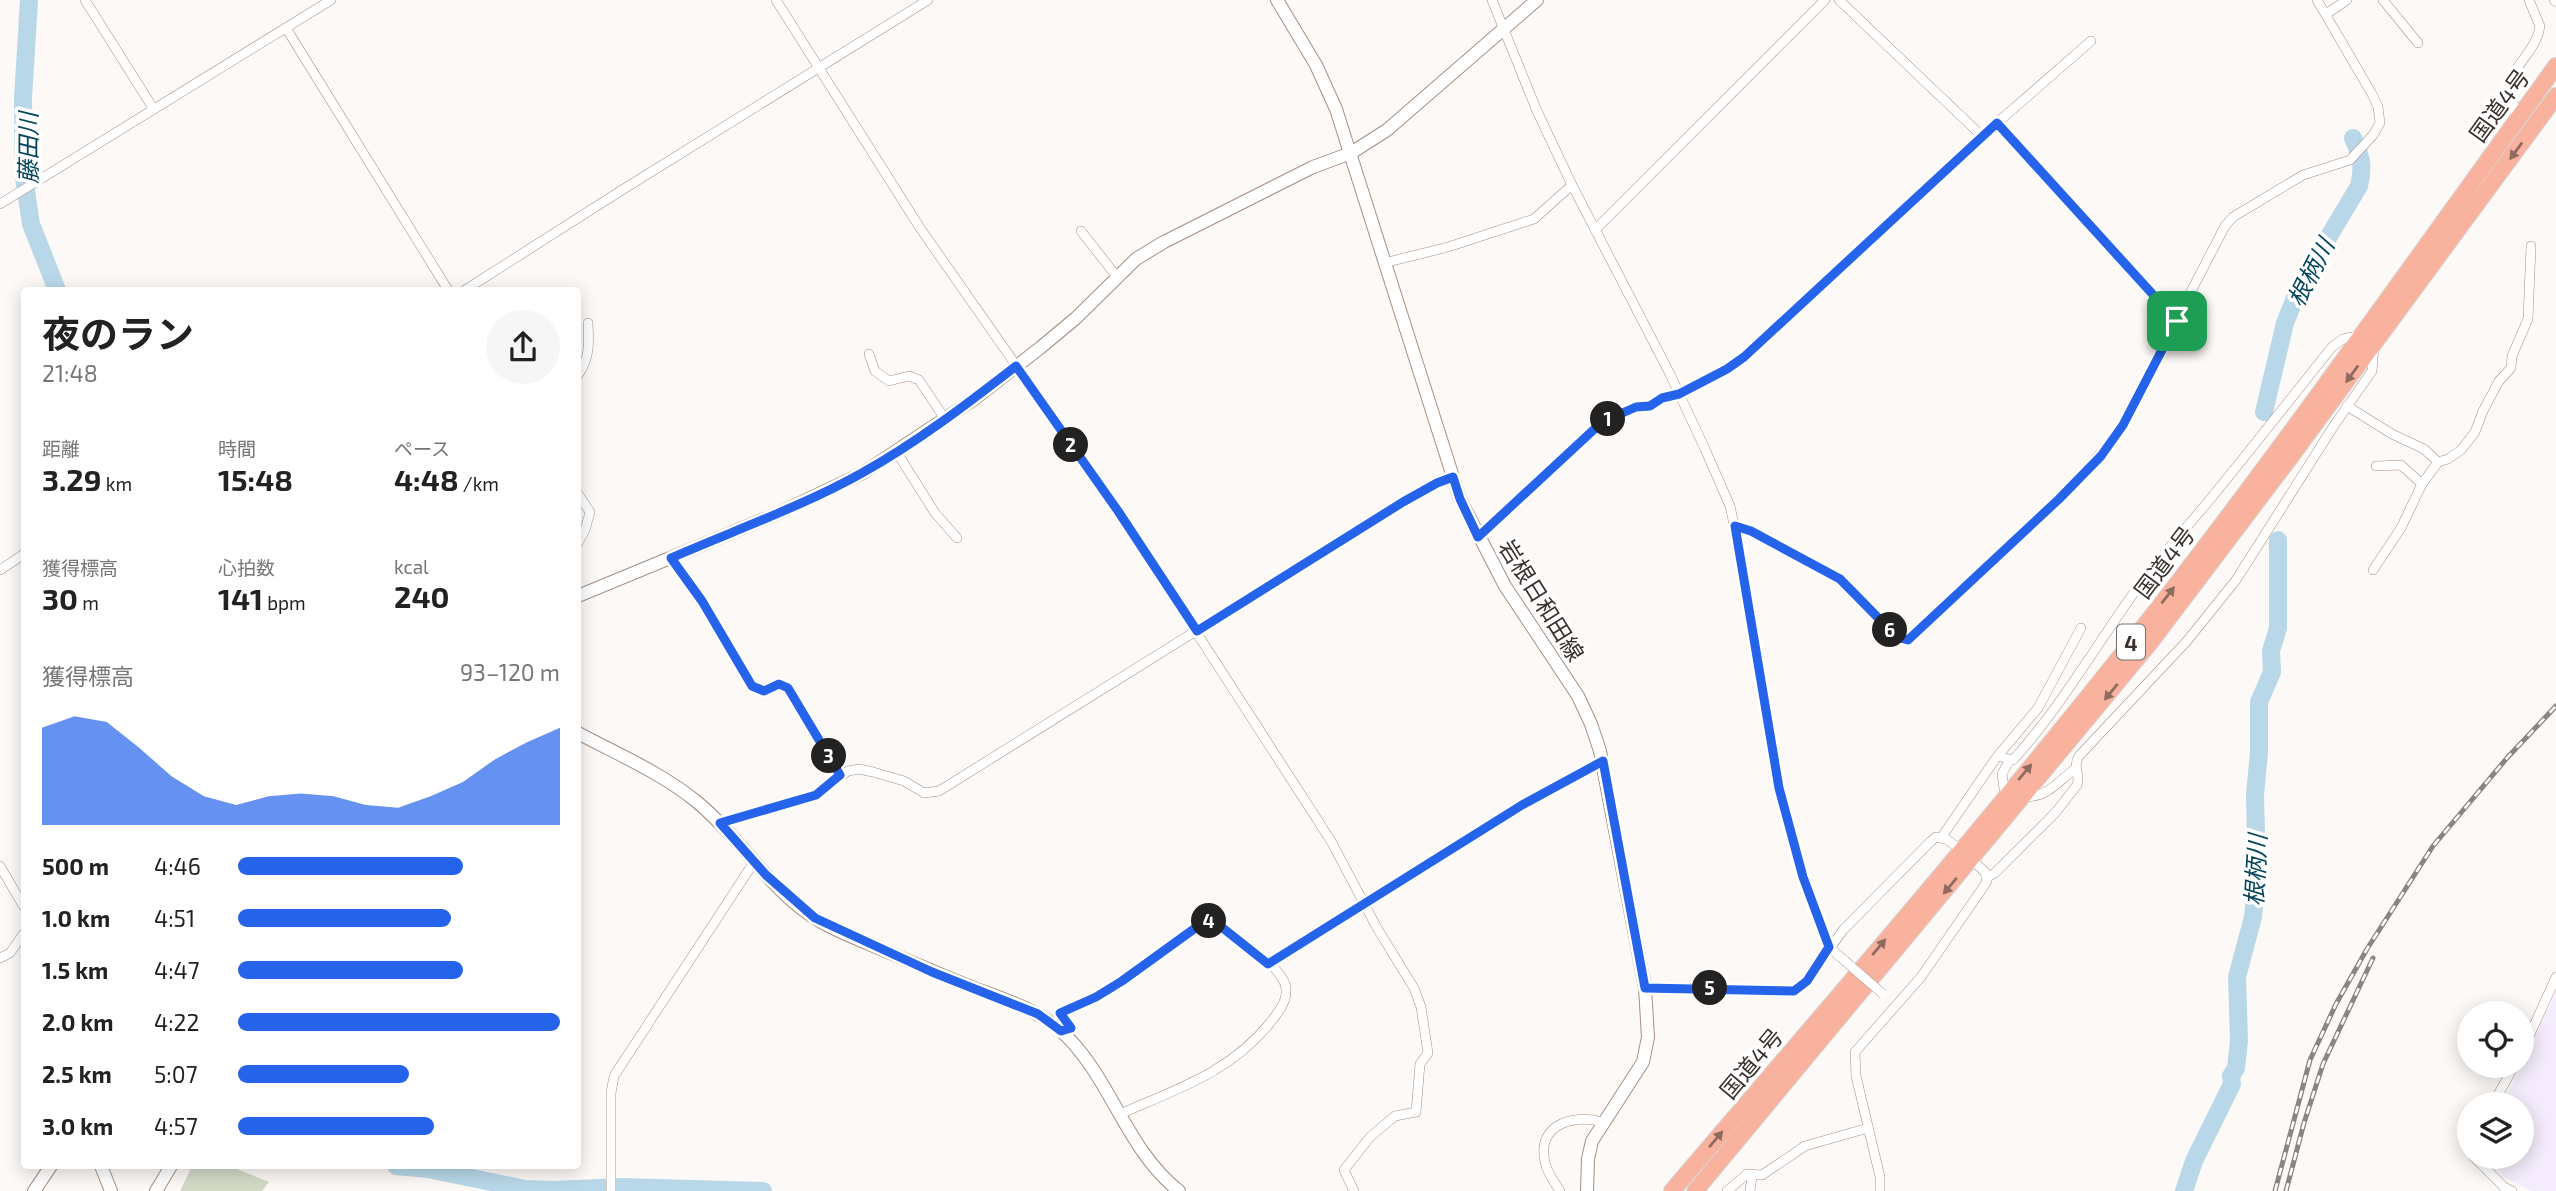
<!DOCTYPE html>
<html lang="ja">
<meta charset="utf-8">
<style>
:root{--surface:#fff;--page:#f6f6f6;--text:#222;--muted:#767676;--accent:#2563eb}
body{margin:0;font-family:"Exo 2","Noto Sans JP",sans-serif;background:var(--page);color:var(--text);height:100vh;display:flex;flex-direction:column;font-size:26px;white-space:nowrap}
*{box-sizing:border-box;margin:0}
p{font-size:23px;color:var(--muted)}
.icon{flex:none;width:38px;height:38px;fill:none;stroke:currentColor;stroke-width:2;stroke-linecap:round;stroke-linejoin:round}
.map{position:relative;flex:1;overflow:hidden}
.details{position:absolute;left:21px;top:287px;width:560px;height:882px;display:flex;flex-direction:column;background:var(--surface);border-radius:7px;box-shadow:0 4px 18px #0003}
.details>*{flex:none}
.fabs{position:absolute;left:2457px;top:1001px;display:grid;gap:14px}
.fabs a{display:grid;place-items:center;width:77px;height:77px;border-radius:50%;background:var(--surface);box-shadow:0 4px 18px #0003;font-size:35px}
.pin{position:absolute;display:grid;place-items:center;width:60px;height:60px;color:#fff;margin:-30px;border-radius:14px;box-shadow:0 4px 10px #0006}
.km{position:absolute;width:35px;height:35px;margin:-18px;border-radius:50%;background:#222;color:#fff;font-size:19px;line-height:35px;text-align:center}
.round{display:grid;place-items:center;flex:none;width:74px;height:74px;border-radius:37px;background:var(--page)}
.headline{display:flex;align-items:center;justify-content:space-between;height:119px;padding:0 21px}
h1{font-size:38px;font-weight:700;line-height:52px}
.figures{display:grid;grid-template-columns:repeat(3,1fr);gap:10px;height:119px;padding:7px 21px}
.figures div{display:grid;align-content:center}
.figures b{font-size:30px;font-weight:700}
.figures small{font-size:19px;font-weight:400}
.figures p{font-size:19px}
.chart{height:196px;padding:14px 21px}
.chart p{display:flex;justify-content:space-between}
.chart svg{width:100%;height:126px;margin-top:7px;fill:var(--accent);opacity:.7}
ul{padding:0 21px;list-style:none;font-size:23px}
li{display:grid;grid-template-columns:112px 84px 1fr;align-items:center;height:52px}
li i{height:18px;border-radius:9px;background:var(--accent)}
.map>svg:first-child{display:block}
</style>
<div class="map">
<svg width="2556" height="1191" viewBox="0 0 2556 1191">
<rect width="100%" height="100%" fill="#fdf9f6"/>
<polygon fill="#f4ecfc" points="2556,993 2556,1191 2532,1191 2504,1177 2490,1157 2522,1157 2522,1104 2503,1104"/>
<polygon fill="#d3dac6" points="192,1166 229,1166 269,1182 262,1191 180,1191"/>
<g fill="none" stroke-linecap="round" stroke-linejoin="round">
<g stroke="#b8d8e9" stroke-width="18">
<polyline points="29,0 23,98 24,178 31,224 57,290"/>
<path d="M2264,412L2285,323L2301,283L2359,186C2364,166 2361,156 2353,138"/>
<polyline points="396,1166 428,1169 525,1189 554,1190 622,1187 763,1191"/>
<polyline points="2184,1191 2194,1161 2232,1084 2231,1076 2236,1068 2239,1041 2237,977 2253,917 2257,878 2255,795 2259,752 2259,702 2272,672 2271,651 2278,628 2278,540"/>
</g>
<defs>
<g id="street">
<polyline points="85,0 153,108"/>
<polyline points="776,0 920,228 1118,511 1331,841 1377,928 1414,988 1421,1007 1428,1053 1420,1064 1416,1112 1395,1116 1370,1137 1344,1170 1354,1191"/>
<path d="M1492,0L1537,111L1572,185L1670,374L1705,449L1730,506L1738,543C1758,676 1777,812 1824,938L1829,947L1845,961"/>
<polyline points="1839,0 1983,137"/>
<polyline points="2383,0 2418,43"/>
<polyline points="2554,0 2556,2"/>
<polyline points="2326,14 2347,0"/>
<polyline points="286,28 448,290"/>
<path d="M2517,119C2515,109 2511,97 2511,86C2511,66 2537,51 2540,26L2529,0"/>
<polyline points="1997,123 2177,321"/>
<polyline points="0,204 331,0"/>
<polyline points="1595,230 1825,0"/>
<polyline points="1081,231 1117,277"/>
<polyline points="1384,263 1448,247 1534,219 1572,185"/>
<polyline points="465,290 622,190 928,0"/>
<polyline points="869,354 875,371 889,381 909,376 919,380 945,419"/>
<path d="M578,375C590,358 589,343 588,323"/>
<polyline points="2347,406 2392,434 2424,449 2438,462"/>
<polyline points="896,451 935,513 957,538"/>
<polyline points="2376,466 2401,465 2422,484"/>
<polyline points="578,494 590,512 585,530 578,543"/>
<polyline points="1735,526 1751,531 1840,579 1902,640 1908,640 1923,628 2059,499 2116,436 2225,226 2233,217 2303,175 2350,160 2373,135 2380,123 2378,107 2372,94 2317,0"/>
<polyline points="1478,537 1602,422 1636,407 1650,406 1662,398 1679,394 1727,369 1744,357 1997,123 2091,41"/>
<polyline points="671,558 702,601 752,686 764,691 779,684 788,688 840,775"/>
<polyline points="0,570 24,554"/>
<polyline points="2373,570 2401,528 2422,484 2438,462 2448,459 2461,450 2475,432 2483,411 2499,381 2511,368 2512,356 2528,319 2531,246"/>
<path d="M1998,756L2013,760C2061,707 2096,645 2138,587C2161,556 2187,527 2212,497C2253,447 2292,397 2332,347L2343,339L2361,335"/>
<polyline points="2005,796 2002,774 2009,761"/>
<path d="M2025,797C2048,797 2057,782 2075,769"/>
<polyline points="720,823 816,795 848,771 859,769 873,772 904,781 924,793 939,791 1403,502 1437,483 1453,477"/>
<polyline points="1941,838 1996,758 2038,708 2081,628"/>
<polyline points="0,866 24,907"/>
<path d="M1987,877L1995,873L2056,812L2077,785C2081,774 2072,767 2079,756L2187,641L2236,580L2335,424L2372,371L2374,346"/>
<polyline points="0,958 10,953 24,933"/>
<polyline points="1645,988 1794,991 1807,981 1843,930 1931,841 1936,837 1946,839 1960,849"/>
<polyline points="1061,1031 1071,1028 1060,1013 1096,997 1122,981 1205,921 1219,925 1267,964 1522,805 1603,761"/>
<polyline points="2522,1052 2556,977"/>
<polyline points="2493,1104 2514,1066"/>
<path d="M1120,1114C1177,1089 1229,1073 1270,1023C1277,1014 1287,1002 1286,990C1286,979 1276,971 1270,963"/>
<polyline points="2474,1157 2504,1187 2512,1191"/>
<polyline points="611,1191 611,1093 614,1076 754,862"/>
<path d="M1560,1191C1555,1183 1549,1175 1546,1166C1534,1126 1571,1113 1603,1122"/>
<polyline points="1727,1191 1747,1174 1762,1175 1805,1146 1868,1128"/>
<polyline points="1750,1191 1752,1176"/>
<polyline points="1880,1191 1880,1177 1856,1076 1855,1052 1921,977 1984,886 1987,881 1985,872 1972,860"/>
</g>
<g id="secondary">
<polyline points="1277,0 1316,65 1336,109 1460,499 1505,586 1578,696 1591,724 1600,751 1645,988 1648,1037 1643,1062 1592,1141 1588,1159 1587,1191"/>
<polyline points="578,596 779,513 863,473 973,400 1040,348 1076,318 1136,259 1164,242 1313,167 1351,153 1387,130 1537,0"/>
<path d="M578,733C617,754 662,773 697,802C741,838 769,890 818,920C836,931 857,939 876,947C909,961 941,975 974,988C1003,999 1036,1009 1060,1030C1110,1074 1125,1149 1179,1191"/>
<polyline points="101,1166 111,1191"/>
<polyline points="34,1191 51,1166"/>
<polyline points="156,1191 171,1166"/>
</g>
<g id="highway">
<path d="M1672,1191C1829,1007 1988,824 2138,634C2283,449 2418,256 2556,66"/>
<polyline points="1695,1191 2149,644 2289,459 2556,96"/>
</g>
</defs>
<use href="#street" stroke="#a29085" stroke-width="10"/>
<use href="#secondary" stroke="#a29085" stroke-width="14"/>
<use href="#highway" stroke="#d7d6d5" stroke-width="18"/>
<use href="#street" stroke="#fff" stroke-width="9"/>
<use href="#secondary" stroke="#fff" stroke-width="12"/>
<use href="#highway" stroke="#f8b29d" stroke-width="16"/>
<defs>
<g id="rail">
<polyline points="2275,1191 2310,1060 2336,1004 2367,949 2433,846 2507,758 2556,706"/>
<polyline points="2286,1191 2304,1123 2323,1064 2373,958"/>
</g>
</defs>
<use href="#rail" stroke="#8b8581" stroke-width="5"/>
<use href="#rail" stroke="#fff" stroke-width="2.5" stroke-dasharray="8" stroke-linecap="butt"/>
<defs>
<polyline id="street-bridge" points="1845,961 1883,994"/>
</defs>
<use href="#street-bridge" stroke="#a29085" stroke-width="10" stroke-linecap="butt"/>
<use href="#street-bridge" stroke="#fff" stroke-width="9"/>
</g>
<defs><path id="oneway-solid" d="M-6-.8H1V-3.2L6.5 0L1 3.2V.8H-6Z" transform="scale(1.75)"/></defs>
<g fill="#8f6b5f">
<use href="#oneway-solid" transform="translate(2516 151) rotate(126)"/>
<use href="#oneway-solid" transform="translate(2352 374) rotate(126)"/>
<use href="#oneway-solid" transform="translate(2168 595) rotate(-52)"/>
<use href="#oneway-solid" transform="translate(2111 692) rotate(129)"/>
<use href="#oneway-solid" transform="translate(2025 772) rotate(-50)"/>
<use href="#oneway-solid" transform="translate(1950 886) rotate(130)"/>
<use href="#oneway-solid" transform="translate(1879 947) rotate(-50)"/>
<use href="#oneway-solid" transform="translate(1716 1139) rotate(-50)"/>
</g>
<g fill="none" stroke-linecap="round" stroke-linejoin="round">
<defs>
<path id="route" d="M1997,123L2177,321L2123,425L2101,456L2059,499L1908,640L1897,637L1840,579L1751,531L1735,526L1779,788L1803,877L1829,947L1807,981L1794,991L1645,988L1603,761L1522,805L1268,964L1219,925L1205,921L1122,981L1096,997L1060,1013L1071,1028L1061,1031L1038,1014L932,972L815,918L766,875L720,823L816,795L840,775L788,688L779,684L764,691L752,686L702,601L671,558C735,530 801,507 862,473C916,443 967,404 1016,366L1118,511L1197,631L1403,502L1437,483L1453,477L1460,499L1478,537L1602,422L1636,407L1650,406L1662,398L1679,394L1727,369L1744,357Z"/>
</defs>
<use href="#route" stroke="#fff" stroke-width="14"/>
<use href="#route" stroke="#2563eb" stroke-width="9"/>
</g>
<g text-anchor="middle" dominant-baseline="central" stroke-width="7" stroke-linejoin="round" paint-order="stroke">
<rect fill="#fff" stroke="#746f6c" stroke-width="2" x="2117" y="624.5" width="28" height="35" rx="5"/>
<g font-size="21" font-weight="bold" fill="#39312d">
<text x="2131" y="642">4</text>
</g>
<g font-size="23" fill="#39312d" stroke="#fff">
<text transform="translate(2499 105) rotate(-54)">国道4号</text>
<text transform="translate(2164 562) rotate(-53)">国道4号</text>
<text transform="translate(1542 600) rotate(58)">岩根日和田線</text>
<text transform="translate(1751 1063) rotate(-50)">国道4号</text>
</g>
<g font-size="24" font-style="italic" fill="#05465d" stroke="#fff">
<text transform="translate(27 148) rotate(-90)">藤田川</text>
<text transform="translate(2310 272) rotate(-63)">根柄川</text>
<text transform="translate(2255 870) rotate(-87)">根柄川</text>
</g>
</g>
</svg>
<div class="fabs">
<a><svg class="icon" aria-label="locate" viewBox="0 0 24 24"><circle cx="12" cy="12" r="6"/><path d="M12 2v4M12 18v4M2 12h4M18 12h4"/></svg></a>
<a><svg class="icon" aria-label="layers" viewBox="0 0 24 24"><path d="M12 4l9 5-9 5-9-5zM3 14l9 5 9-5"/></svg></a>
</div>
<div class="pin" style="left:2177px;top:321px;background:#1e9e55"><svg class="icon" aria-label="arrive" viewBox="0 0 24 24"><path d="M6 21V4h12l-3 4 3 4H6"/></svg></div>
<b class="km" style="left:1608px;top:419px">1</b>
<b class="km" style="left:1071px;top:445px">2</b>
<b class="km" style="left:829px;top:756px">3</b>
<b class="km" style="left:1209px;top:921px">4</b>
<b class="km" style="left:1710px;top:988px">5</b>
<b class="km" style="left:1890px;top:630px">6</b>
<section class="details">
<div class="headline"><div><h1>夜のラン</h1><p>21:48</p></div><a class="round"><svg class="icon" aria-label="share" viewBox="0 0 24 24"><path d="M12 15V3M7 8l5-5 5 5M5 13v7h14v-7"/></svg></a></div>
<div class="figures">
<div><p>距離</p><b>3.29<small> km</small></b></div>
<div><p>時間</p><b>15:48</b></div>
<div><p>ペース</p><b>4:48<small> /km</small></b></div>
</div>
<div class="figures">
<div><p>獲得標高</p><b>30<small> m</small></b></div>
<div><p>心拍数</p><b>141<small> bpm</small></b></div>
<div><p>kcal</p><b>240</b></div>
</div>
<div class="chart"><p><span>獲得標高</span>93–120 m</p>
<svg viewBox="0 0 160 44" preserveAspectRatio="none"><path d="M0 44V10L10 6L20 8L30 17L40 27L50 34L60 37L70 34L80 33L90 34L100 37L110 38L120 34L130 29L140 21L150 15L160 10V44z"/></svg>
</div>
<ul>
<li><b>500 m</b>4:46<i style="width:70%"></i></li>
<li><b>1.0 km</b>4:51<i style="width:66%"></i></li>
<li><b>1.5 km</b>4:47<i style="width:70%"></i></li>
<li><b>2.0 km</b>4:22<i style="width:100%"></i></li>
<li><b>2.5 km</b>5:07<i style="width:53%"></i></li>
<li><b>3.0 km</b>4:57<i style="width:61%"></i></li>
</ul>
</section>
</div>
